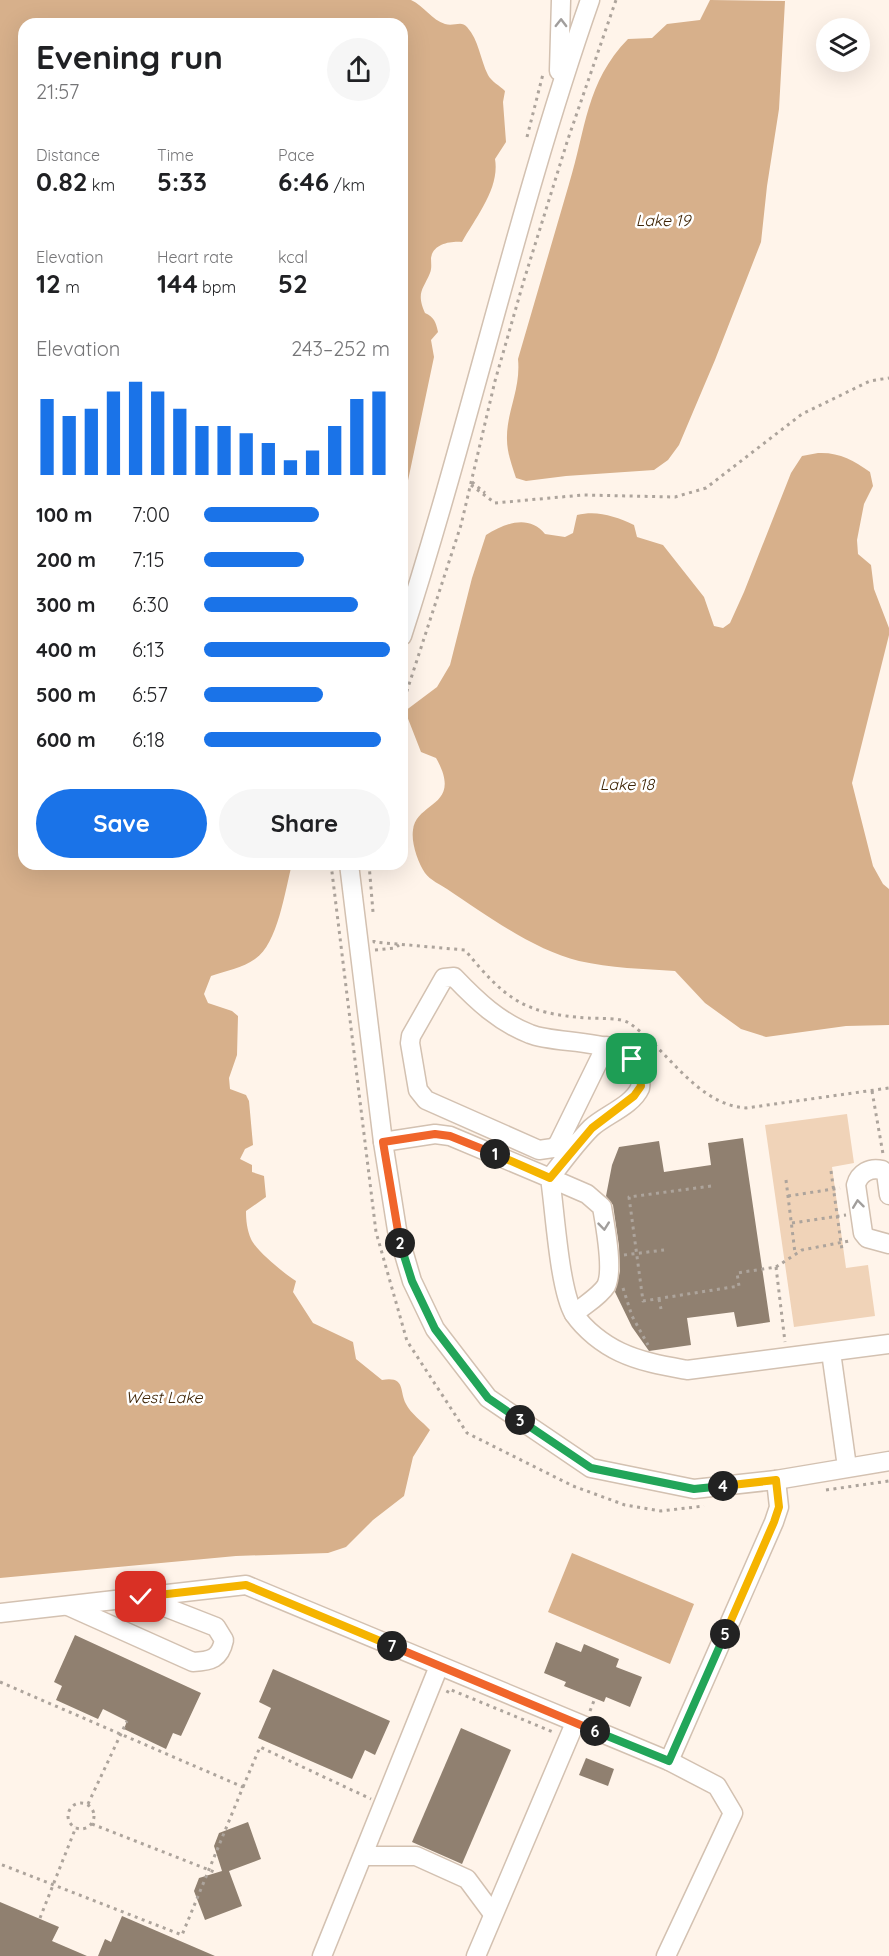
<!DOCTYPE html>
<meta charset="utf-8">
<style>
:root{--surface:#fff;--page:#f6f6f6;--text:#202124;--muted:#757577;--accent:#1a73e8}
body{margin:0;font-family:Quicksand,sans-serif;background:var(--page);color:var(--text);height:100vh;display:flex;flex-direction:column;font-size:22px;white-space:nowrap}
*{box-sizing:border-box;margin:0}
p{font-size:20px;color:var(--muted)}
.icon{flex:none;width:33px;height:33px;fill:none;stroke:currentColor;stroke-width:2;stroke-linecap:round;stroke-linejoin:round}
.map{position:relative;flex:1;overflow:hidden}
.sheet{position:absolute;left:18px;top:18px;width:390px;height:852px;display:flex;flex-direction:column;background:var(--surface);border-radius:18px;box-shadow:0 6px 24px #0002}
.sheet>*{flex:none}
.buttons{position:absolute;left:816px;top:18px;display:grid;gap:12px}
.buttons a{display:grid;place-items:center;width:54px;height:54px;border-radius:50%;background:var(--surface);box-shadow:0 6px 24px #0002;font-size:30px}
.pin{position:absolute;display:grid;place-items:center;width:51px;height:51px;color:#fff;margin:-26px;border-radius:12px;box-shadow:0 3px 9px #0006}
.km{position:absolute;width:30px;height:30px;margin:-15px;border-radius:50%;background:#222;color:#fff;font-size:16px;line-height:30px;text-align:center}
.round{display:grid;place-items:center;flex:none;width:63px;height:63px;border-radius:32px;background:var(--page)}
.overview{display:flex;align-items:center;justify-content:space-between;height:102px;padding:0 18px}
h1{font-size:33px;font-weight:700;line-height:45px}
.figures{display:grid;grid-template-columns:repeat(3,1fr);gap:9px;height:102px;padding:6px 18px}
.figures div{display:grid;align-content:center}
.figures b{font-size:26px;font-weight:700}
.figures small{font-size:16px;font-weight:400}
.figures p{font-size:16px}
.chart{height:168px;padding:12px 18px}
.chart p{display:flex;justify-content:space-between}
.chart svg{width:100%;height:108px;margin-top:6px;stroke:var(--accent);stroke-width:6}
.primary-button{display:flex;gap:12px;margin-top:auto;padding:12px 18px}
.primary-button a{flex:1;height:69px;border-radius:36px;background:var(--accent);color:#fff;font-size:24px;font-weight:700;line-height:69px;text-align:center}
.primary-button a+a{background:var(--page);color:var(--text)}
ul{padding:0 18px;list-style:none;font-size:20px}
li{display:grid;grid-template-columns:96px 72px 1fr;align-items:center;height:45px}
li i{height:15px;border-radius:8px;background:var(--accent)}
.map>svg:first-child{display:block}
</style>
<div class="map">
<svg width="889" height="1956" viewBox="0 0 889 1956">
<rect width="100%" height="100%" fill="#fff4ea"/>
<polygon fill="#f0d3b8" points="847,1114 854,1163 832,1167 846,1268 868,1265 875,1316 794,1327 765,1125"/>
<g fill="#d7b08b">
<path d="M0,0H411C424,6 432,20 445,24C454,27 461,20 467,27C479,40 480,59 488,75C491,81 500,86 505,91L503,102L506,142L495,159C500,188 476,217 462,242C450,241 433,244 431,258C431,263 432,268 430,273C423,290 416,292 425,313C434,317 436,322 438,332L431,340L434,357L402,509V24H24V864H292C285,890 278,944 255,959C243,968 225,971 211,976L204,994L208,1003L232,1011L238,1016L237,1055L229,1078L230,1089L246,1095L249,1101L253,1145L245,1149L240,1159L252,1165V1172L264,1176L266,1197L246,1211C246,1220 247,1230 251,1239C256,1251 285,1274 296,1281L293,1292L313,1323L353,1342L356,1359L382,1380C406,1376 399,1391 406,1404C410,1413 423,1422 430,1430L413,1457L404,1496L373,1520L346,1547L328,1553L236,1556L0,1578Z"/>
<path d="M710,0L785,1L779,109L767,186L761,242L715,360L679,445L668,460L654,470L566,476L526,481L516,478C512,466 507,452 507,440C506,412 521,390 518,359C535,301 552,242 569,184C586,129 586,82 628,39L652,38L667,24L700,20Z"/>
<path d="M818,453C839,452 853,460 870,472L873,486L864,504L857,540L858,554L871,565L874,589L889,628V635L852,783L873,866L883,884L889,889V1025L846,1026L766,1037L741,1029L705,1003L675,971C644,969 610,968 579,961C534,950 486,915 447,889C441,885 430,880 425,873C418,863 411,843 413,830C416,801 464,807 436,758L421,752L405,711L437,687L450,665L472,578L486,535C505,523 529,514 545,534L565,537L573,533L577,515C597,510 615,516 634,525L637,537L663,545L704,597L714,626L723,628L730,623L744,592L791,473L802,456Z"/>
<polygon points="572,1553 694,1604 670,1664 548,1612"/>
</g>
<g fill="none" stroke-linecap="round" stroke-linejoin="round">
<polyline stroke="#d7b08b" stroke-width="4.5" points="402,710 405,711"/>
</g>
<g fill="#908070">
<polygon points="743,1138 770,1322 737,1327 734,1312 687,1318 691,1345 649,1351 632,1327 615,1292 620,1271 619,1246 613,1205 606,1196 612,1165 619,1147 659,1141 664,1172 711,1165 708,1143"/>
<polygon points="75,1635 201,1693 181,1736 173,1733 166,1749 124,1729 127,1721 103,1709 98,1719 56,1700 62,1686 54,1682"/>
<polygon points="556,1642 581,1652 584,1644 619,1659 616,1667 642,1677 630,1707 606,1697 604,1702 564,1686 566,1682 544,1673"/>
<polygon points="273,1669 390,1721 375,1755 365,1750 352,1779 258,1738 271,1708 259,1702"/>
<polygon points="461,1728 511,1750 462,1864 412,1842"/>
<polygon points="586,1758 614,1769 608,1786 579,1775"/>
<polygon points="248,1822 261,1859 229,1871 242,1906 205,1920 194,1891 199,1878 222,1871 214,1846 219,1833"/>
<polygon points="0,1902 59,1927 52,1941 87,1956 0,1956"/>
<polygon points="122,1916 215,1956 98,1956 105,1939 111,1942"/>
</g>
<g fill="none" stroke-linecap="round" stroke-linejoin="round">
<defs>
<g id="minor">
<polyline points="559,71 561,0"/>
<path d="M402,636C470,426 517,209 590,0"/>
<polyline points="349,864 383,1142 397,1230 412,1281 435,1329 488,1398 591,1468 694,1489 776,1480 889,1461"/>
<path d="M383,1142L435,1134L450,1136L550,1178C555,1210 559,1289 574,1314C585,1330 603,1344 620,1352C641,1362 665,1366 687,1370L889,1344"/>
<path d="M889,1195L886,1173L882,1170C870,1167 859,1173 856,1185L863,1233L867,1238L889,1244"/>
<path d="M574,1314C584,1305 599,1297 606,1286C614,1270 605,1225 602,1207L587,1194L550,1178C563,1161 576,1143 591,1128C605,1115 632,1106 640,1088C641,1084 640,1078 639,1074C633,1036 559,1046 530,1034C499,1022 477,1001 454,977L444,978L411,1036L410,1043L418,1090L426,1100L539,1150L553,1148L558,1144L606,1046"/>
<polyline points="831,1352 847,1467"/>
<path d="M68,1606L193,1662C211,1661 220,1659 224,1640L216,1627L142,1598"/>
<polyline points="0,1613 246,1585 669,1761 717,1786 733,1813 666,1956"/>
<polyline points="669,1761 774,1522 779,1507 776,1480"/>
<polyline points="363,1856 416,1856 467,1879 493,1914"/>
<polyline points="322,1956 439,1666"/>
<polyline points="476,1956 575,1723"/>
</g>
</defs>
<use href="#minor" stroke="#d3c1b1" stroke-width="21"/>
<g stroke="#ada49c" stroke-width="3" stroke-dasharray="3 4.5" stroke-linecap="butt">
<polyline points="527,137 543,74"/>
<polyline points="472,482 485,493"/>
<polyline points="471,485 495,503 583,495 675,497 706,488 802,414 870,381 889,378"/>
<polyline points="402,706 461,525 495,381 524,280 568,139 616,0"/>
<polyline points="331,864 376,1232 407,1341 467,1433 573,1486 625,1505 661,1511 704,1506"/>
<polyline points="369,864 373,912"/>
<path d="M374,940V942L465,950C505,999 524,1014 588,1018C600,1019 619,1017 629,1023C668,1049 695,1104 746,1108L889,1088"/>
<polyline points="375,950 395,948 399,945"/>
<polyline points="872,1091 883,1154"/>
<polyline points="831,1171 842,1250"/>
<polyline points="786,1180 795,1253"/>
<polyline points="711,1186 629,1197 643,1301 739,1286 737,1273 776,1267 785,1342"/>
<polyline points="788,1196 840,1188"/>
<polyline points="792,1223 846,1215"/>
<polyline points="624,1255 664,1250"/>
<polyline points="776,1267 802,1250 849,1241"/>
<polyline points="623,1288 632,1316 648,1345"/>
<polyline points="659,1299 661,1309"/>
<polyline points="826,1490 889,1481"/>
<polyline points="0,1682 243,1787 182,1935 0,1864"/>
<polyline points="447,1693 449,1689 553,1732"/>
<polyline points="590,1711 595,1698"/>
<polyline points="243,1787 260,1747 371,1799"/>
<circle cx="81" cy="1816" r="13"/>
<polyline points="88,1804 127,1721"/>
<polyline points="92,1824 217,1873"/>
<polyline points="40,1918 76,1827"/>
</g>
<use href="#minor" stroke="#fff" stroke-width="18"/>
</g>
<defs><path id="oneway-chevron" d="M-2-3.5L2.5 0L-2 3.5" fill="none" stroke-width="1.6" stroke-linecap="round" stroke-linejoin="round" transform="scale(1.5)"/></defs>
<g stroke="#a19e9c">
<use href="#oneway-chevron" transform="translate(561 23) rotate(-89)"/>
<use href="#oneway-chevron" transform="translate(858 1204) rotate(-97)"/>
<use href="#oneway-chevron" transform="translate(604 1226) rotate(84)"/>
</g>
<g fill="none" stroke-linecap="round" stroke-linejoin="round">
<defs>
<polyline id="split-1" points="495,1154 550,1178 592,1128 634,1096 641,1086 639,1071 632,1059"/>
<polyline id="split-2" points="400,1243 383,1142 435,1134 450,1136 495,1154"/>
<polyline id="split-3" points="400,1243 412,1281 435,1329 488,1398 520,1420"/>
<polyline id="split-4" points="520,1420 591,1468 694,1489 723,1486"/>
<polyline id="split-5" points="723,1486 776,1480 779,1507 774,1522 725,1634"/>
<polyline id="split-6" points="595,1731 669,1761 725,1634"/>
<polyline id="split-7" points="392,1646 595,1731"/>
<polyline id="split-8" points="141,1597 246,1585 392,1646"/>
</defs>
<use href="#split-1" stroke="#fff" stroke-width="12"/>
<use href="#split-2" stroke="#fff" stroke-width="12"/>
<use href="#split-3" stroke="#fff" stroke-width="12"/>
<use href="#split-4" stroke="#fff" stroke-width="12"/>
<use href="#split-5" stroke="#fff" stroke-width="12"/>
<use href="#split-6" stroke="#fff" stroke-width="12"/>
<use href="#split-7" stroke="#fff" stroke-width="12"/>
<use href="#split-8" stroke="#fff" stroke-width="12"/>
<use href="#split-1" stroke="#f5b400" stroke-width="8"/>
<use href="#split-2" stroke="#f0652b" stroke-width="8"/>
<use href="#split-3" stroke="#22a559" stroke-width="8"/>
<use href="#split-4" stroke="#22a559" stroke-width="8"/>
<use href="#split-5" stroke="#f5b400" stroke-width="8"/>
<use href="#split-6" stroke="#22a559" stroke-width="8"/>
<use href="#split-7" stroke="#f0652b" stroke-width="8"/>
<use href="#split-8" stroke="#f5b400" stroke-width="8"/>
</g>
<g text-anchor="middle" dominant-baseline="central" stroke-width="5" stroke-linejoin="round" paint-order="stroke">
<g font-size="16" font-style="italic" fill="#3e2405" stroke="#fff">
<text x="663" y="220">Lake 19</text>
<text x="627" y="784">Lake 18</text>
<text x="164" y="1397">West Lake</text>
</g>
</g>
</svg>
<div class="buttons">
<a><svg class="icon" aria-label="layers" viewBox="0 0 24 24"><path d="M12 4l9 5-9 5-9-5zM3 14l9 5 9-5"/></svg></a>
</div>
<div class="pin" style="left:632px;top:1059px;background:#1e9e55"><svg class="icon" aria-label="arrive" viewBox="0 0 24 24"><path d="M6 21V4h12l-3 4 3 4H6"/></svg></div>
<div class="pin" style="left:141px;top:1597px;background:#d93025"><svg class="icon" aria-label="check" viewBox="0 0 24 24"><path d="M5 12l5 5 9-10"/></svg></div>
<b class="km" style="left:495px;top:1154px">1</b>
<b class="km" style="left:400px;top:1243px">2</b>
<b class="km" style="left:520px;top:1420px">3</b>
<b class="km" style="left:723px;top:1486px">4</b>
<b class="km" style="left:725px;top:1634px">5</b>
<b class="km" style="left:595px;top:1731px">6</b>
<b class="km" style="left:392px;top:1646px">7</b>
<section class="sheet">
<div class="overview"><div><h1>Evening run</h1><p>21:57</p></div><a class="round"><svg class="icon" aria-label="share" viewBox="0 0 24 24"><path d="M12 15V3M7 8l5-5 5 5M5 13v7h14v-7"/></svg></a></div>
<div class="figures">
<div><p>Distance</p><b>0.82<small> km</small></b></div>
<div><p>Time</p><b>5:33</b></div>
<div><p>Pace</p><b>6:46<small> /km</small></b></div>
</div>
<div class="figures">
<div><p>Elevation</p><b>12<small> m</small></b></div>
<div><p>Heart rate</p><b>144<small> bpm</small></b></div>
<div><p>kcal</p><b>52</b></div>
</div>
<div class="chart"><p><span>Elevation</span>243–252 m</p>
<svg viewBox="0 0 160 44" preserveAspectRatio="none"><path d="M5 44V13M15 44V20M25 44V17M35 44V10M45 44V6M55 44V10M65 44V17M75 44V24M85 44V24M95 44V27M105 44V31M115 44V38M125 44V34M135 44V24M145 44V13M155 44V10"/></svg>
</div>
<ul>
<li><b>100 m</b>7:00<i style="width:62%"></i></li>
<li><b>200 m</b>7:15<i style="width:54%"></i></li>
<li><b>300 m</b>6:30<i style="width:83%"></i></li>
<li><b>400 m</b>6:13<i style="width:100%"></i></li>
<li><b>500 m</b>6:57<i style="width:64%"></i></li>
<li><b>600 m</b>6:18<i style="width:95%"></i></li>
</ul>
<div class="primary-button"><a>Save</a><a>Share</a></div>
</section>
</div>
